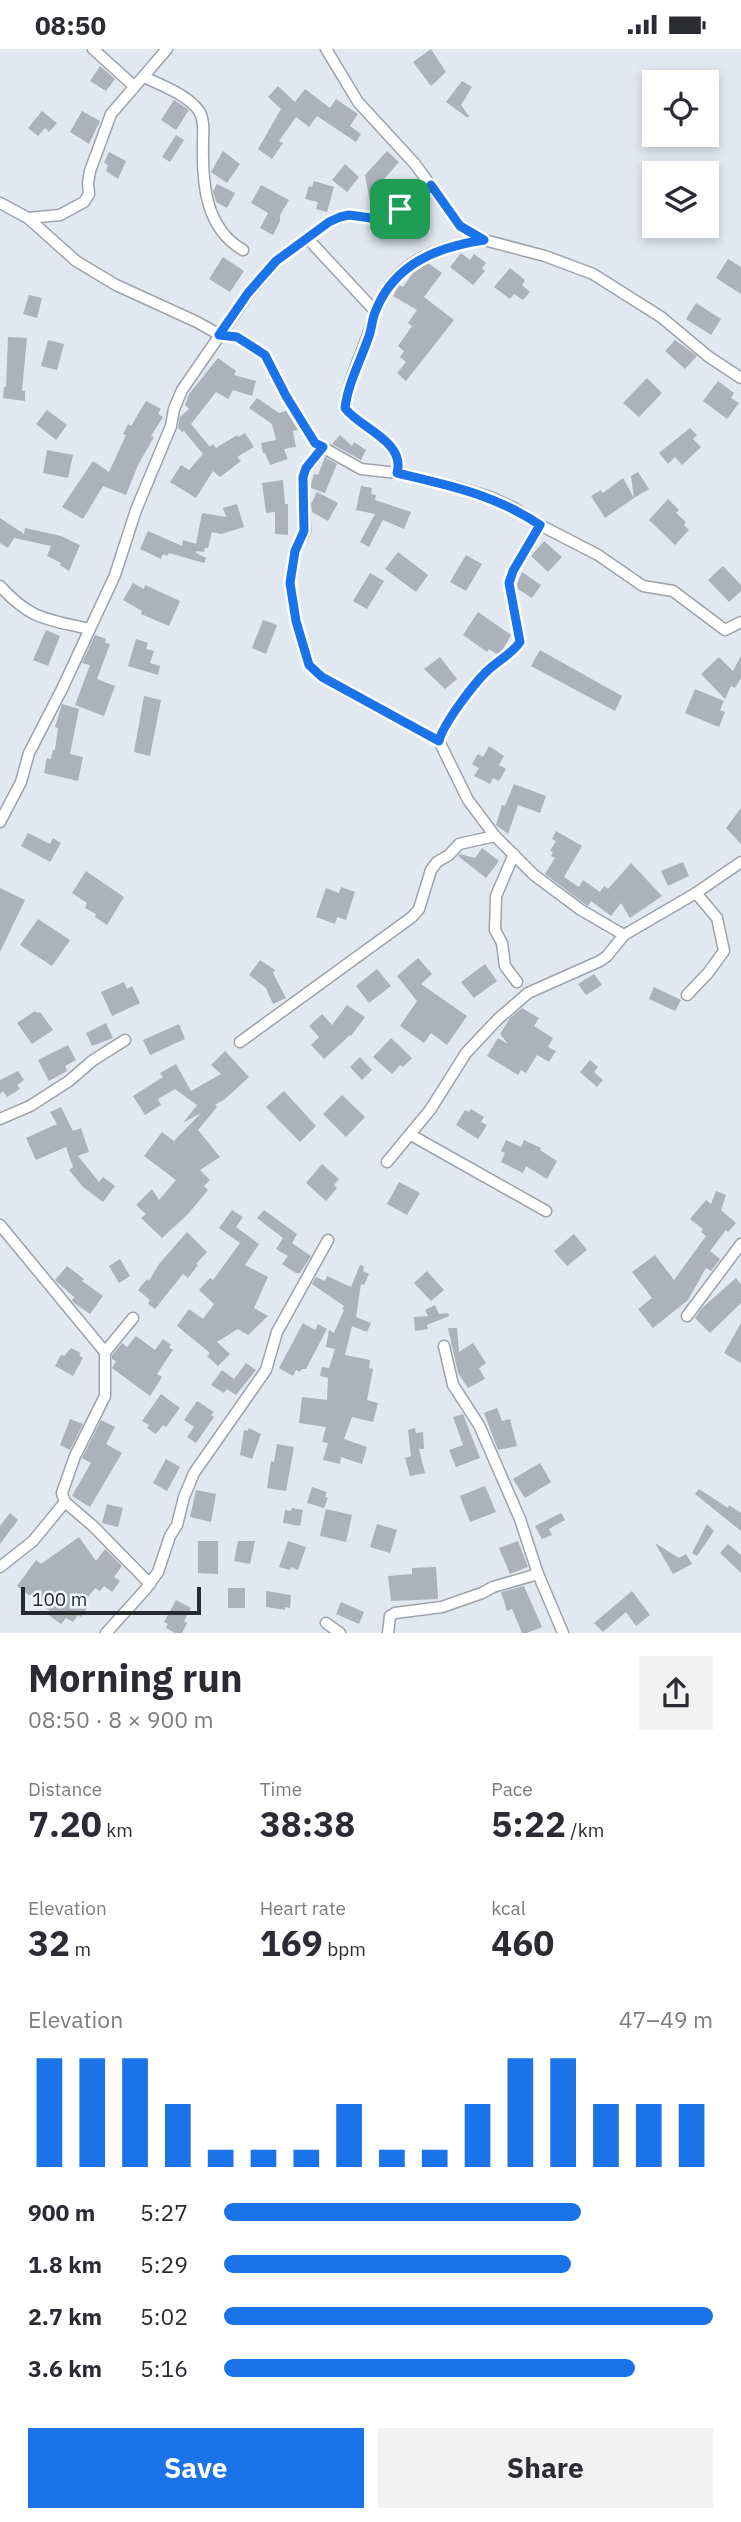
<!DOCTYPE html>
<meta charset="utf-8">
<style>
:root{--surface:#fff;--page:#f2f2f3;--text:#2b2b33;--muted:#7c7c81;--accent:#1a73e8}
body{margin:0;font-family:"IBM Plex Sans",sans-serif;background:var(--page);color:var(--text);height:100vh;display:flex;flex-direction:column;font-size:26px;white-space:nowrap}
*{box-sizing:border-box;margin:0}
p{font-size:23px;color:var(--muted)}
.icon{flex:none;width:38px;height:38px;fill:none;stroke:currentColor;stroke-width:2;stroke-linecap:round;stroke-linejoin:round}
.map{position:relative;height:1584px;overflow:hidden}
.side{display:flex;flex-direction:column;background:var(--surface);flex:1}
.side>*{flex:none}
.tools{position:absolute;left:642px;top:21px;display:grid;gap:14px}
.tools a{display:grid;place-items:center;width:77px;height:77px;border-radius:0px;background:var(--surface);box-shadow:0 4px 10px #0003;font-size:35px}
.scale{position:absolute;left:21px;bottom:18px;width:180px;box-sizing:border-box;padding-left:7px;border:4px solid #292a2e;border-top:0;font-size:19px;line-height:24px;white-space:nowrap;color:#292a2e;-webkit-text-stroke:5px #eff5ff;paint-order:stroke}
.pin{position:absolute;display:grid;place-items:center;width:60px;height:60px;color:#fff;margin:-30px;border-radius:14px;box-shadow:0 4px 10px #0006}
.round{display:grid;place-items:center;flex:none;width:74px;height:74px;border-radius:0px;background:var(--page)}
.headline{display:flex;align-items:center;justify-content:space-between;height:119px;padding:0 28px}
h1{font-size:38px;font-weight:700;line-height:52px}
.metrics{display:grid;grid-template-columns:repeat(3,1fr);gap:10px;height:119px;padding:7px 28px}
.metrics div{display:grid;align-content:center}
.metrics b{font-size:35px;font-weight:700}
.metrics small{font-size:19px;font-weight:400}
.metrics p{font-size:19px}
.chart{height:196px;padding:14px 28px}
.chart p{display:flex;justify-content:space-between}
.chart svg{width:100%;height:126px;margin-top:7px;stroke:var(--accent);stroke-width:6}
.primary-button{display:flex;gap:14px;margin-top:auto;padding:14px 28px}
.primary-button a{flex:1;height:80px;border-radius:0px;background:var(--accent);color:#fff;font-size:28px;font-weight:700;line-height:80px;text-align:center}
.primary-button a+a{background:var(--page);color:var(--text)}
ul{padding:0 28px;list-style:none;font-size:23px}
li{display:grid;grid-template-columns:112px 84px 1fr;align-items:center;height:52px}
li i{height:18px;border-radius:9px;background:var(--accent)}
.status{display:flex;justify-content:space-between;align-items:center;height:49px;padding:0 35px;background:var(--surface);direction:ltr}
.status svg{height:19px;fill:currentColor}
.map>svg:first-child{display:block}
</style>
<div class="status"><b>08:50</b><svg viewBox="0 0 49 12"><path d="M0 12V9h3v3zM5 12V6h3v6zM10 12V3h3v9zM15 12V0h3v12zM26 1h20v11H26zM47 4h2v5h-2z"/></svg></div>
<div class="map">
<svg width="741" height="1584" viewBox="0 0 741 1584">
<rect width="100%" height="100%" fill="#e2e8f2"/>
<g fill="#acb1bb">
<polygon points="431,0 446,23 431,37 413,13"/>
<polygon points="100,17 115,30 106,42 90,32"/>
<polygon points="462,32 472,38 461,56 469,67 468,69 446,53"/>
<polygon points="278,37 295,53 305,40 330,59 336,50 358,65 350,77 361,85 356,93 317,67 309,78 296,68 279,92 283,94 272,110 258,100 281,60 268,48"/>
<polygon points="174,51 189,61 176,81 161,71"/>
<polygon points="42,62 57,74 49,83 45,79 38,87 28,79"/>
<polygon points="82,62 100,72 89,95 70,83"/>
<polygon points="176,86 184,91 170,113 162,108"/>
<polygon points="223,102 240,115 227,134 211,123"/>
<polygon points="387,102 399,113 378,137 381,157 371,159 365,126"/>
<polygon points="109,103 126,112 118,130 106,122 108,116 104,114"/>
<polygon points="345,115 359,128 347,143 332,131"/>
<polygon points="314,132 334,138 327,163 316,160 318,153 305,150 309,137 312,138"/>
<polygon points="217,135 235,144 227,159 216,153 213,142"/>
<polygon points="261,136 289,151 280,166 280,172 273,186 260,179 268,164 251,154"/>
<polygon points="461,204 470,211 474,205 486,214 482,219 485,222 473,236 450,218"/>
<polygon points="223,208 244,222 230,243 209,230"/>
<polygon points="728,210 741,218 741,245 716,229"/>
<polygon points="428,214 442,224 424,248 454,271 406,332 397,324 406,313 400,308 404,302 398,297 412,277 408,274 417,261 393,247 399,236 403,238 413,224"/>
<polygon points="510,219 525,231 522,236 530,243 523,251 514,245 510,250 494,238"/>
<polygon points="29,246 42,249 37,269 23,265"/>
<polygon points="696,254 721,270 711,286 686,270"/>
<polygon points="8,288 27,289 22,342 25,342 25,352 3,349 4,338 6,338"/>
<polygon points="48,291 64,295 57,321 41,317"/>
<polygon points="675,291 697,307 685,320 665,302"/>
<polygon points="218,309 236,322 234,326 256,332 252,347 233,341 228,350 216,343 191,375 210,398 213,395 216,399 237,386 238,388 245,384 254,398 237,408 241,412 220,428 213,422 196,449 170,433 181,416 189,421 203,405 184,382 182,383 178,379 180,368 189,360 185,356 189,345"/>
<polygon points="647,329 662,344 639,368 623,354"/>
<polygon points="718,332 734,344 731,349 739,354 727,370 703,352"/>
<polygon points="257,349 279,364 286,362 298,381 293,382 296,398 284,400 288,410 270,416 265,404 263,404 261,394 276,391 272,375 249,359"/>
<polygon points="146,352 161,360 158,365 163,368 151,387 154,388 138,416 126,446 103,437 83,470 62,458 93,412 109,423 126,386 123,385 128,375 131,377"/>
<polygon points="47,361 67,376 56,391 36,375"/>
<polygon points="690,379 697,386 693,390 701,398 682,416 675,408 668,415 659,404"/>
<polygon points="340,386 352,397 354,393 366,401 361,411 332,395"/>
<polygon points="47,401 73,406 68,429 43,424"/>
<polygon points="325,408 337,415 325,444 311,439 311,436 314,425 318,426"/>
<polygon points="638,423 649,440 634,449 631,427"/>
<polygon points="623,429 634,449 605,469 591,447 601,441 603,444"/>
<polygon points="283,431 285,455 288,455 288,486 275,485 275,463 266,464 262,434"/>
<polygon points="361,437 372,439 371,445 376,446 375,451 411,463 404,480 383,471 369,498 360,493 375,465 356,461"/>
<polygon points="317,443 338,454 328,472 312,463 311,455"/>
<polygon points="668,450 679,461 676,464 686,473 684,476 689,481 675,496 649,471"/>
<polygon points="237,455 244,478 221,485 212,483 208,499 205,499 204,503 197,502 196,504 206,509 204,514 169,504 167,507 163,505 161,510 140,500 148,482 182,497 183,491 196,495 202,464 226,468 223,459"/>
<polygon points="0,469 24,485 25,479 61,487 80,496 69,522 60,516 61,514 47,507 51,497 14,489 8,499 0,494"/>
<polygon points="544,492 562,508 548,523 531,507"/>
<polygon points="398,503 428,526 416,543 385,520"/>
<polygon points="466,506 482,515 466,542 450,533"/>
<polygon points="723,517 741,536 741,542 729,553 708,531"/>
<polygon points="522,523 541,536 532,549 518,540 517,535"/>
<polygon points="370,524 384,532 367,560 353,552"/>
<polygon points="133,534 144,540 145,536 180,552 169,577 141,565 142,562 123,551"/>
<polygon points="478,563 511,586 503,600 497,605 489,600 487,603 463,586"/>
<polygon points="263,571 277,576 266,605 252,599"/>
<polygon points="46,581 60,587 48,617 33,611"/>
<polygon points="95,586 106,590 105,594 110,595 97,630 115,637 104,667 75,656 90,616 82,614"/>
<polygon points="136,590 148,594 146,600 154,602 150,614 160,617 158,626 128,617"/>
<polygon points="540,601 622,647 615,662 531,617"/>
<polygon points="741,607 741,629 735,639 731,637 725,650 701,625 719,608 733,622"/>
<polygon points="440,608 457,630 445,640 424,620"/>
<polygon points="695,640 724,652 720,661 725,663 719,678 685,664"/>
<polygon points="144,647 161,651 150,707 134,703"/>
<polygon points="62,655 79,660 70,705 83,708 78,732 44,724 47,709 51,710 53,701 55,701 58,679 55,678"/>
<polygon points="489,697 504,707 499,716 506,720 499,732 493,729 490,735 474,727 479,719 472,715 478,705 483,708"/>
<polygon points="514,735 546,747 540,764 518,756 508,785 496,776 502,756 505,757"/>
<polygon points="741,759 741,795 726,779"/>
<polygon points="556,782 582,797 564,828 579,838 583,831 600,843 604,837 608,840 631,814 662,847 630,869 621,854 611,867 591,852 588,857 585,855 545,825 555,809 551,807 553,803 550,802 556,792 552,790"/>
<polygon points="28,784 50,795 53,789 61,794 50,813 21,797"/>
<polygon points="482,799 499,812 486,829 458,807 460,805 475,809"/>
<polygon points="683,813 689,827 668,837 661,822"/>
<polygon points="86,822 124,848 107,876 95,868 96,865 85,859 87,854 72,844"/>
<polygon points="341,838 355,843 346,871 337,868 335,875 316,868 326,839 339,844"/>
<polygon points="0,839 25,851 0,903"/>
<polygon points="38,870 70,891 52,917 20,896"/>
<polygon points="418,909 432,925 421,935 467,967 447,996 431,984 424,994 400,977 417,952 397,927"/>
<polygon points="260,911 275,921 273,924 286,949 273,955 266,939 249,926"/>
<polygon points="485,915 497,932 474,949 461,933"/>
<polygon points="377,920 391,937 369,954 356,937"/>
<polygon points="594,925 602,936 586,946 578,935"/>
<polygon points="124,933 127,940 132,937 140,954 112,967 101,943"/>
<polygon points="654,938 681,951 675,962 649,950"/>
<polygon points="347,956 365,968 351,987 350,986 324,1010 311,996 319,988 309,977 322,965 332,976"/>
<polygon points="522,959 539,969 534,977 553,989 548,998 556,1002 549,1013 537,1006 526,1024 521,1021 518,1026 487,1007 498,989 508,995 500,985 510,969"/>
<polygon points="35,962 37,964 40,963 53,981 32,995 17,974"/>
<polygon points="106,974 113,989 92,997 86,984"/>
<polygon points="179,975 185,990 150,1006 143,991"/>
<polygon points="391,989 412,1009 403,1018 400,1016 392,1025 373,1008"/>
<polygon points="68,996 76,1011 65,1017 67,1022 49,1032 38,1011"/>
<polygon points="225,1002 249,1028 225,1050 215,1056 217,1058 198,1081 220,1108 200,1121 210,1131 204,1137 208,1141 188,1165 162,1189 141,1169 146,1165 136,1156 152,1140 159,1151 176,1131 144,1107 162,1083 174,1092 201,1064 183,1074 197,1056 175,1040 158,1050 161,1056 145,1066 133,1047 163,1028 160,1024 176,1015 191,1042 221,1025 211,1016"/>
<polygon points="360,1008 372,1021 362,1031 350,1018"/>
<polygon points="590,1011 598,1018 594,1023 603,1031 597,1038 580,1023"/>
<polygon points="18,1022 24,1031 17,1036 20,1040 7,1048 3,1042 0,1045 0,1031"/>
<polygon points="284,1042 316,1077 300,1093 266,1058"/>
<polygon points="342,1046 365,1068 346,1088 323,1065"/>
<polygon points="61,1058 73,1082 81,1079 89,1103 78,1107 99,1133 103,1128 115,1137 103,1153 83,1138 69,1121 73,1118 66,1098 36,1111 26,1089 57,1075 50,1063"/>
<polygon points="471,1060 484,1068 481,1073 487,1076 478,1090 456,1076 465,1061 469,1063"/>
<polygon points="506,1091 521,1098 524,1091 541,1099 540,1101 557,1112 547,1130 526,1117 523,1124 501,1113 505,1104 501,1102"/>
<polygon points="322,1115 339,1130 334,1136 337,1139 326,1152 306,1134"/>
<polygon points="399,1133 420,1144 407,1166 387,1155"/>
<polygon points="716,1142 726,1146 721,1161 736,1174 728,1183 726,1181 710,1202 720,1210 711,1222 706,1219 688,1251 653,1279 638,1260 652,1249 632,1223 655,1206 674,1231 706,1187 701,1183 703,1180 690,1170 706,1151 711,1155"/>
<polygon points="232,1161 243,1168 236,1178 259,1195 245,1216 268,1228 254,1259 268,1267 248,1286 238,1280 217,1293 230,1305 218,1317 207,1307 210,1304 177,1277 189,1260 203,1270 214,1255 199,1241 210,1229 213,1231 240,1194 219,1179"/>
<polygon points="264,1161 297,1185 292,1194 311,1207 300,1224 296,1224 282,1215 288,1207 276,1200 283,1189 257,1169"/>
<polygon points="187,1183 207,1203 196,1215 198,1216 188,1229 183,1225 155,1260 148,1255 150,1251 138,1241 147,1230 149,1232 159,1215"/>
<polygon points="574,1185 587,1201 567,1217 554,1202"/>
<polygon points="120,1210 130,1227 119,1234 109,1217"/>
<polygon points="360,1216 364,1217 363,1222 369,1225 364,1236 361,1235 356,1268 371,1274 367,1283 352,1277 345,1306 370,1311 369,1319 373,1320 367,1351 378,1354 373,1373 352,1368 344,1390 367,1398 362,1415 341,1408 340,1415 323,1411 328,1394 322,1393 326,1378 299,1374 302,1348 327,1351 328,1329 320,1327 322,1318 329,1319 335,1300 326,1298 329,1281 334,1284 344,1261 342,1260 344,1257 312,1235 316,1228 325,1232 327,1227 351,1238"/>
<polygon points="67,1217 84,1230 82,1232 103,1247 90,1265 74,1254 72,1251 74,1248 55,1231"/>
<polygon points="427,1222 444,1241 431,1252 414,1234"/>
<polygon points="736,1229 741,1235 741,1254 710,1284 695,1269 702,1259"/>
<polygon points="435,1256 439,1265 448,1264 449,1267 427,1276 428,1280 415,1282 414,1268 428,1267 425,1261"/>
<polygon points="303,1274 315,1281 318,1275 327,1280 306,1320 302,1320 300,1323 296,1321 293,1327 279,1319"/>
<polygon points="741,1274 741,1314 724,1304"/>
<polygon points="448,1279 457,1279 459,1303 473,1294 486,1314 479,1319 485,1330 468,1339 458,1324"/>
<polygon points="136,1287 155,1301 163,1290 171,1296 169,1298 173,1301 157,1325 162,1328 150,1347 112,1319 116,1312 112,1310 112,1306 122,1294 127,1298"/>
<polygon points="71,1299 81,1304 79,1306 83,1309 73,1327 55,1317 61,1306 64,1307"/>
<polygon points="246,1314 256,1321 236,1346 227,1340 224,1344 211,1336 222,1321 234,1330"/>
<polygon points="161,1345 180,1359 166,1378 163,1376 156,1385 147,1379 149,1376 142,1372"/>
<polygon points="197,1352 214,1363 211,1366 214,1368 196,1394 187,1388 194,1378 184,1371"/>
<polygon points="497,1359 502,1372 510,1370 517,1397 498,1401 484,1364"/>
<polygon points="463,1365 480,1409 456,1418 449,1401 463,1396 453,1368"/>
<polygon points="70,1370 83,1375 70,1401 60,1396"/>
<polygon points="101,1371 115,1378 106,1395 122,1404 90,1458 72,1447 91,1414 82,1409"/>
<polygon points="249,1379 261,1385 252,1410 240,1406 244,1381 247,1382"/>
<polygon points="415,1379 416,1384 423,1383 424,1400 419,1400 425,1424 410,1427 405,1409 411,1407 408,1381"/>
<polygon points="277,1395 294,1398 286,1442 267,1439 271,1412 274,1413"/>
<polygon points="166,1410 180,1418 167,1442 153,1434"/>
<polygon points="540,1414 551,1433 525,1449 513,1430"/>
<polygon points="485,1437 496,1463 470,1473 460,1447"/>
<polygon points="312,1438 327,1443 325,1448 328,1449 324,1459 307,1454"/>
<polygon points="699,1440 728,1459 729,1456 741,1464 741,1482 695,1445"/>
<polygon points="196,1441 216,1445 211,1473 190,1468"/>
<polygon points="107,1455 123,1459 118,1478 102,1474"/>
<polygon points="292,1459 303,1461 300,1477 283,1474 285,1461 291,1462"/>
<polygon points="326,1460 352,1466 346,1493 320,1487"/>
<polygon points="10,1464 18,1471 0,1495 0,1477"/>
<polygon points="561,1464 565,1471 549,1480 552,1486 542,1490 535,1477"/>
<polygon points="377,1475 397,1481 390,1504 370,1498"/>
<polygon points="707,1475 714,1482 697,1507 692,1504"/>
<polygon points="79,1488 96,1512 105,1500 122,1517 114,1528 120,1532 112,1543 104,1537 100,1542 95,1539 83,1555 88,1558 81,1568 78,1566 73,1573 66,1569 61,1575 47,1565 50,1562 17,1537 36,1511 41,1515"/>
<polygon points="198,1492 218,1492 218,1525 198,1524"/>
<polygon points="238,1492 255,1492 250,1515 234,1512"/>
<polygon points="288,1492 306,1498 298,1521 291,1518 290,1521 279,1518"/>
<polygon points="518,1492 528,1518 510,1525 499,1499"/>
<polygon points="655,1494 679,1509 686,1505 692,1515 673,1525"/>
<polygon points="728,1495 741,1506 741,1524 720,1504"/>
<polygon points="436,1518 438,1550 391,1552 388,1527 412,1525 412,1519"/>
<polygon points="524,1537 542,1578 527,1584 522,1584 512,1560 507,1562 501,1543"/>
<rect x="228" y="1539" width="17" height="20"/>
<polygon points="266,1542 291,1546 290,1559 285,1558 285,1561 266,1558"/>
<polygon points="632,1542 650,1566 636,1577 626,1563 603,1583 594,1574"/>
<polygon points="176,1551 191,1559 184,1572 187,1574 182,1584 175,1584 166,1579 168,1575 164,1573"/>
<polygon points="341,1553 364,1563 359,1575 336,1565"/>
</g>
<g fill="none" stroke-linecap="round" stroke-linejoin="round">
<defs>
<g id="street">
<polyline points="93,0 134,37"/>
<polyline points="326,0 358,53 415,115 460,177 484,191 545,207 593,225 661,268 709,308 741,329"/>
<path d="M144,28C161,36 188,46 199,62C205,71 203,85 203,94C202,134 205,179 243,201"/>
<polyline points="0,154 28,169 76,212 116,236 197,273 220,286 237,288 265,306 286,347 315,394 361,420 397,424 457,438 490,448 514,459 540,476 598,506 643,537 673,542 725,581 741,573"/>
<polyline points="28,169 60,166 84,153 89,145 88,134 90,122 111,65 167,0"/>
<path d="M308,190L375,262C368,295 348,326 345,359C359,379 406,393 397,424"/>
<path d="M375,262C380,252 385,241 392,233C414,205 451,196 484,191"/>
<polyline points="323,399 306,420 303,428 305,482 295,502 290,534 296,572 309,616 322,628 341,639 439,692"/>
<path d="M540,476L513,522L509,534L520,593C511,606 497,612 486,623C473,636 443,675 439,692L468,751L495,787L534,826L581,861L624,886"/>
<path d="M0,537C31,571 46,570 89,580"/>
<polyline points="0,773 21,733 29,704 62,640 115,526 136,461 171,377 174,360 182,341 220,286 249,244 276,212 329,173 340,168 349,166 371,169 387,168 422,147 431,136"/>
<polyline points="514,805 496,847 495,881 502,894 505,917 517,933"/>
<polyline points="687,946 708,924 724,902 717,869 696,844"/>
<polyline points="240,993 412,868 419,860 431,821 437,813 449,806 459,795 495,787"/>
<polyline points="0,1070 30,1057 69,1032 92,1012 125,991"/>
<polyline points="411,1086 546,1162"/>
<polyline points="387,1113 430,1061 466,1004 498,970 528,944 600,912 607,907 624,886 696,844 741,813"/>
<polyline points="0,1176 105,1303"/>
<polyline points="687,1267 741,1195"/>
<polyline points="133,1269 105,1303 105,1347 75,1407 62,1444 65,1453 93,1477 150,1535"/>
<polyline points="444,1297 453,1336 479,1376 520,1470 538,1525 563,1584"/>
<polyline points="0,1518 33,1492 65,1453"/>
<polyline points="326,1574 340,1584"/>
<polyline points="106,1584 145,1541 158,1523 170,1487 177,1476 184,1448 194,1424 266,1321 277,1283 328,1191"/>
<polyline points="388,1584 390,1567 395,1564 442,1558 482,1544 493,1538 538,1525"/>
</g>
</defs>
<use href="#street" stroke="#9da2ab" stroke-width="13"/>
<use href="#street" stroke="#fff" stroke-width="10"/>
</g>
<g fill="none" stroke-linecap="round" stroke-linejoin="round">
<defs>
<path id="route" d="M431,136L460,177L484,191C438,198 395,214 376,261C372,269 372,279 369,287C361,311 348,334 345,359C359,379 406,392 397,424C452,437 493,445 540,476L513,522L509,534L520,593C511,606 497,612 486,623C473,636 443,675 439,692L322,628L309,616L296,572L290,534L295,502L304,482L303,428L306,419L323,398L315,394L286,347L265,306L237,288L219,286L248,244L276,212L329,173L340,168L349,166L371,169L387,168L422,147Z"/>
</defs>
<use href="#route" stroke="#fff" stroke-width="14"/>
<use href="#route" stroke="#1a73e8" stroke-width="9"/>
</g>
</svg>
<div class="tools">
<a><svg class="icon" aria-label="locate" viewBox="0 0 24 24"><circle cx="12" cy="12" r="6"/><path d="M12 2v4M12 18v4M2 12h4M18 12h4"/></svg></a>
<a><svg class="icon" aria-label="layers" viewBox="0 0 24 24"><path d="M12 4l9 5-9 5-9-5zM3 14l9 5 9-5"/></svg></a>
</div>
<div class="scale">100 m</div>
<div class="pin" style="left:400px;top:160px;background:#1e9e55"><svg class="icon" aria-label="arrive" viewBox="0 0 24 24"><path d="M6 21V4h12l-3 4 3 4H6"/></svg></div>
</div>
<section class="side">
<div class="headline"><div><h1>Morning run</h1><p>08:50 · 8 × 900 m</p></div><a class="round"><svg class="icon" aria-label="share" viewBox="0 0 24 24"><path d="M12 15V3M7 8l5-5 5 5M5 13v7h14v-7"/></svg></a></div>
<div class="metrics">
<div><p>Distance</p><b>7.20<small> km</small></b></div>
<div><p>Time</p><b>38:38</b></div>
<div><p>Pace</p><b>5:22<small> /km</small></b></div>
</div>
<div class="metrics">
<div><p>Elevation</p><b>32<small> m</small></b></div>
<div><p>Heart rate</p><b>169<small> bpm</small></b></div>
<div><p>kcal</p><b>460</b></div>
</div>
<div class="chart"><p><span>Elevation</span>47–49 m</p>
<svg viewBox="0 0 160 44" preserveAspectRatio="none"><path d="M5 44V6M15 44V6M25 44V6M35 44V22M45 44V38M55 44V38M65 44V38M75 44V22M85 44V38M95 44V38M105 44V22M115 44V6M125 44V6M135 44V22M145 44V22M155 44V22"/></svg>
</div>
<ul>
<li><b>900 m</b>5:27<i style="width:73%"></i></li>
<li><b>1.8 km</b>5:29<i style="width:71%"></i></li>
<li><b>2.7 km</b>5:02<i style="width:100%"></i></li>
<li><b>3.6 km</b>5:16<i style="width:84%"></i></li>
</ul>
<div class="primary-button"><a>Save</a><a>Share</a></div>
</section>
